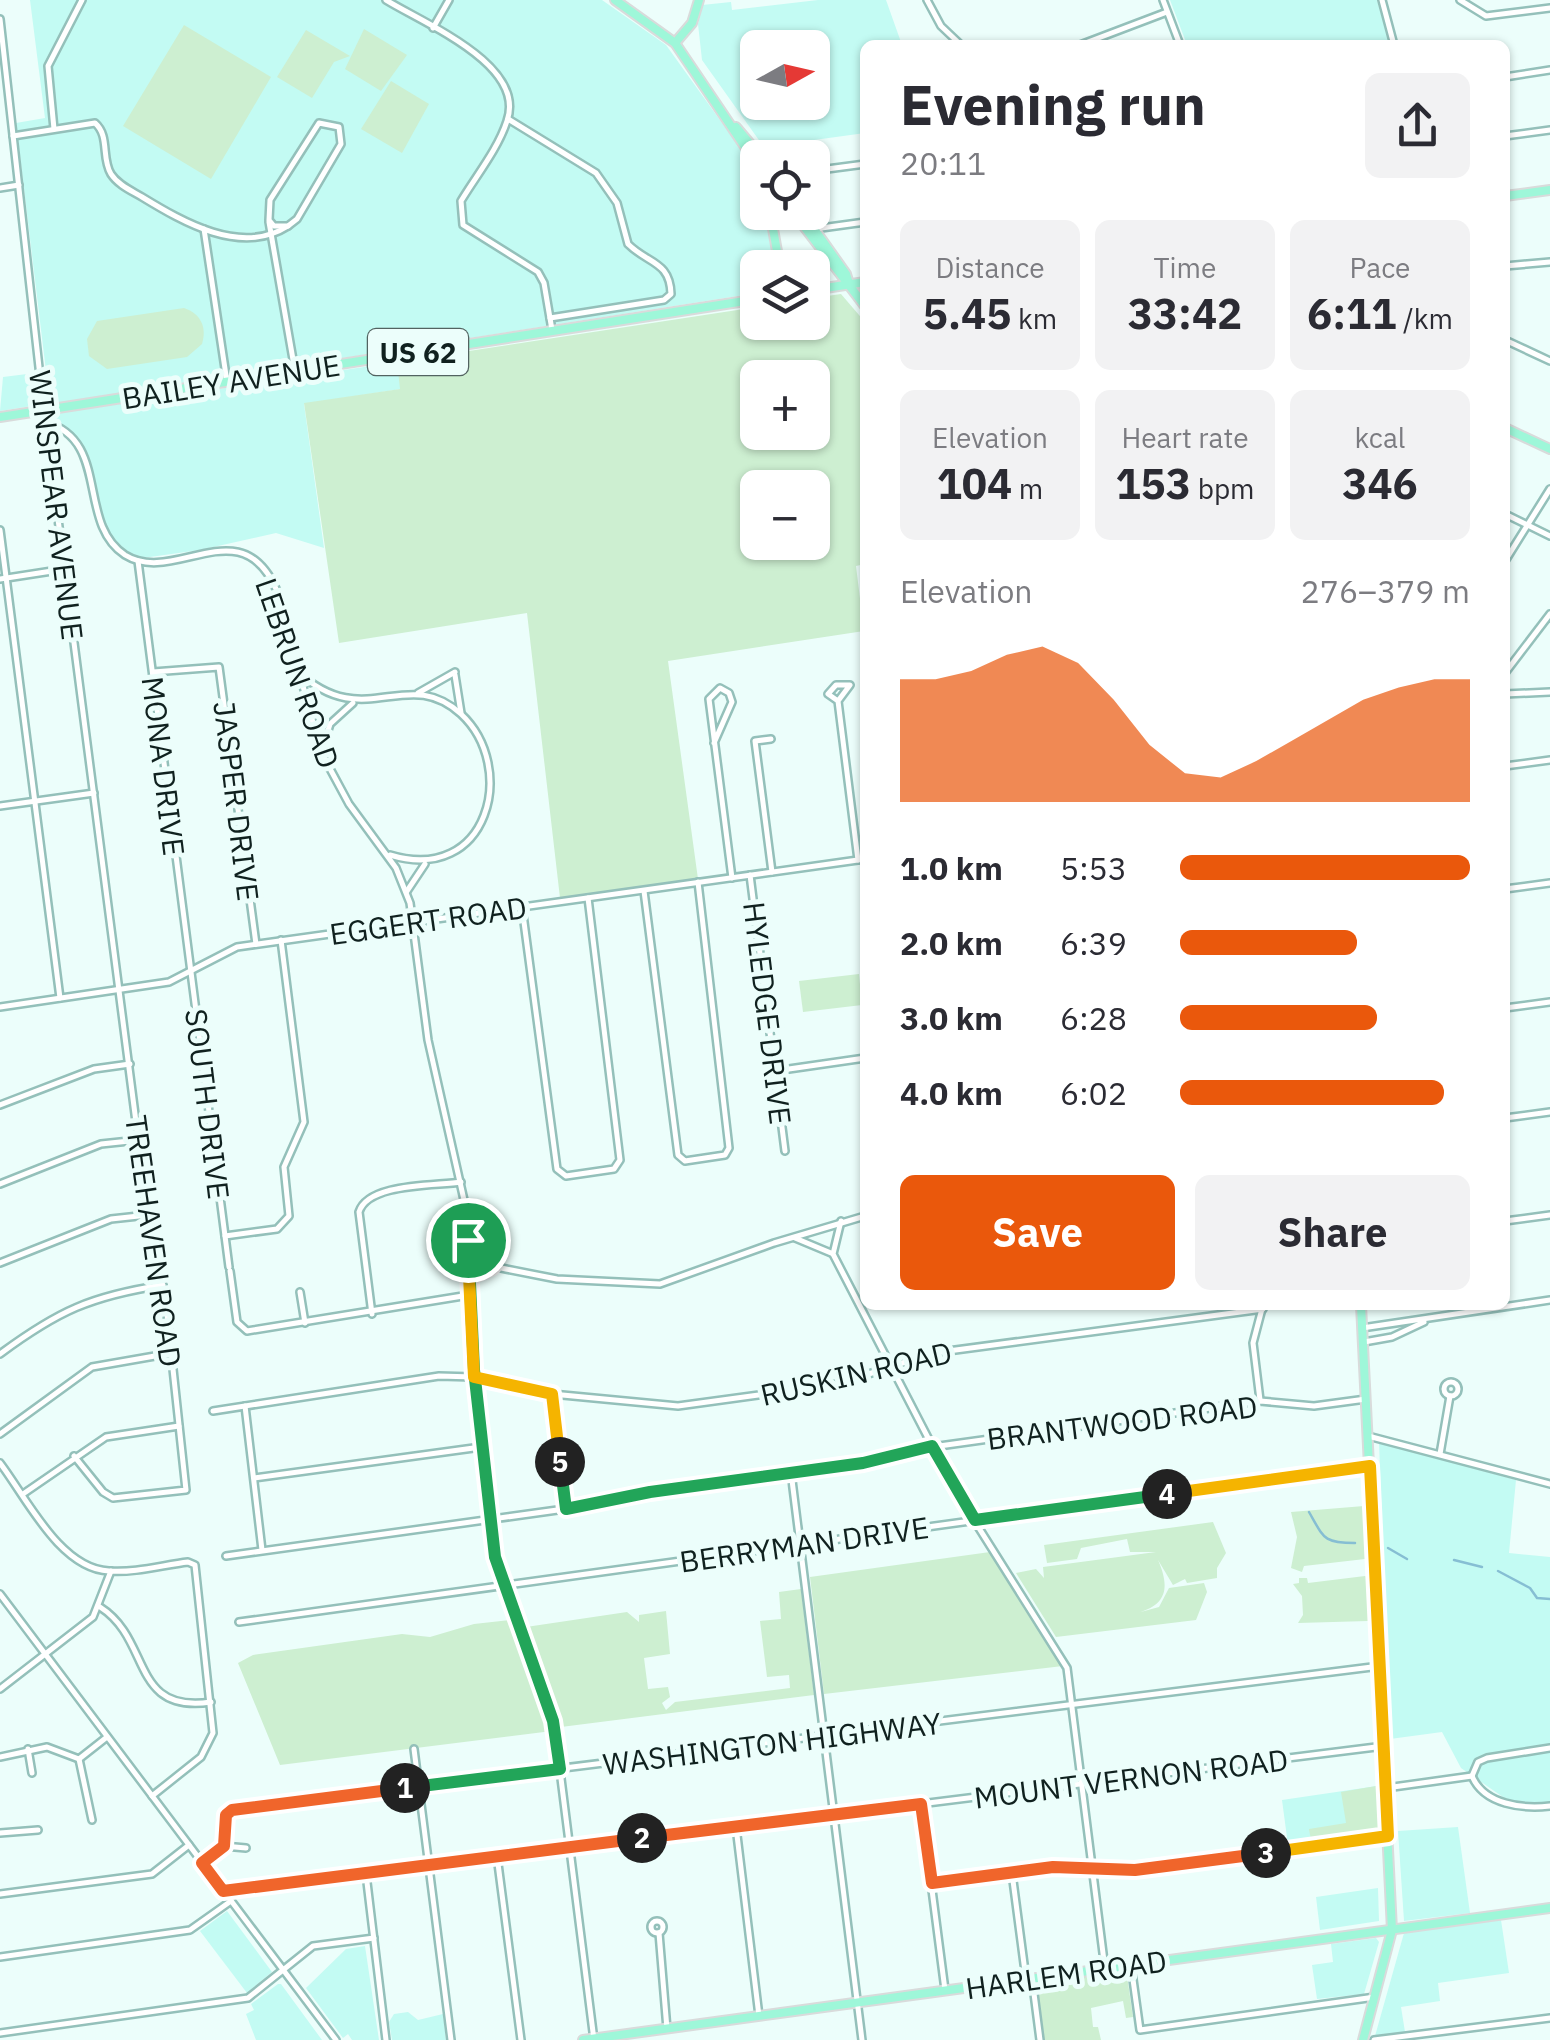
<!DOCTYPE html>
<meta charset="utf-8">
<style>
:root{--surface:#fff;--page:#f2f2f3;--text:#2b2b33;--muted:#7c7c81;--accent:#ea580c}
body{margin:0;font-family:"IBM Plex Sans",sans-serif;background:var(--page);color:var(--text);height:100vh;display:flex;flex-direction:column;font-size:38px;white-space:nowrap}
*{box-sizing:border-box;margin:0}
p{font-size:32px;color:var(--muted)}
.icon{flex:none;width:55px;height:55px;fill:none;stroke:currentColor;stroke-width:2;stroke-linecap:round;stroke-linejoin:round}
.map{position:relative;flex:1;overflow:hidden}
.drawer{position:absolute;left:860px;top:40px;width:650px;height:1270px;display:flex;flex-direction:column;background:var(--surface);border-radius:15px;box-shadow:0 2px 8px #0004}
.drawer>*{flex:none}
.needle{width:65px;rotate:82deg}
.buttons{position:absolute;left:740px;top:30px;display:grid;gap:20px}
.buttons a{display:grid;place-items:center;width:90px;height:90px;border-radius:15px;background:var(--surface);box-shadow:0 2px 8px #0004;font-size:50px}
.pin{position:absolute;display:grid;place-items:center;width:85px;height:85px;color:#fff;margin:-42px;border:5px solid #fff;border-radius:50%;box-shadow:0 2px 10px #0007}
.km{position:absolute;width:50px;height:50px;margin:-25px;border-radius:50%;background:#222;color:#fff;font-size:28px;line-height:50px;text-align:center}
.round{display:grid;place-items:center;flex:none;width:105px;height:105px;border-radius:15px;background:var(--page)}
.overview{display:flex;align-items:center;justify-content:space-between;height:170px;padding:0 40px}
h1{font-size:55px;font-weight:700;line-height:75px}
.figures{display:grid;grid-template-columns:repeat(3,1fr);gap:15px;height:170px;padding:10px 40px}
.figures div{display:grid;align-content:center;border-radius:15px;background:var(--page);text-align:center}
.figures b{font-size:42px;font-weight:700}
.figures small{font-size:28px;font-weight:400}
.figures p{font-size:28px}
.chart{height:280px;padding:20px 40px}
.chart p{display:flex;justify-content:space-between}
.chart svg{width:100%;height:180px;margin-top:10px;fill:var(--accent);opacity:.7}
.primary-button{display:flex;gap:20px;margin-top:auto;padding:20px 40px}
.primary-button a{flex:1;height:115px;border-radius:15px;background:var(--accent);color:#fff;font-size:40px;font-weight:700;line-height:115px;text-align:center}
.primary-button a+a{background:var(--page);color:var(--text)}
ul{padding:0 40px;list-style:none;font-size:32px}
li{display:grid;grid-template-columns:160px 120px 1fr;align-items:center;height:75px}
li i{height:25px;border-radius:12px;background:var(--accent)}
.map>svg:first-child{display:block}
</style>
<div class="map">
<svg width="1550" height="2040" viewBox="0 0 1550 2040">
<rect width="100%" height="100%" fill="#ecfefb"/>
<g fill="#c3fbf3" fill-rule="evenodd">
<polygon points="30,0 602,0 666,45 753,166 757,176 758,212 768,213 777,267 758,268 757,293 50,404 16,123 45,118"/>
<path d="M818,0H886L902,45H865V133L807,141L808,157H771L702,60L698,24L702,5L731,2L732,10ZM758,48H812V102H758Z"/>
<polygon points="1170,0 1377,0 1390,45 1187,45"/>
<polygon points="397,362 401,389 304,404 324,548 276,533 200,550 143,558 130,554 111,539 100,516 87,455 52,419 58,413"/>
<polygon points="35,373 38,405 0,411 3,377"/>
<polygon points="1379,1442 1516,1480 1509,1553 1550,1557 1550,1802 1513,1804 1461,1768 1442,1732 1390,1739"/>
<polygon points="1377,1786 1379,1833 1288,1845 1282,1800"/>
<polygon points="1458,1827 1470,1913 1404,1921 1398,1831"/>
<polygon points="1378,1888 1379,1921 1320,1930 1316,1897"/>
<polygon points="227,1911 272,1972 247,1993 200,1931"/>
<polygon points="1501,1920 1509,1973 1438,1983 1440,2001 1401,2007 1405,2032 1375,2036 1404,1933"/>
<polygon points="1376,1938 1379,1942 1364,1994 1317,1999 1312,1965 1333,1962 1331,1944"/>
<polygon points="365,1946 379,2040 352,2040 348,2034 343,2038 306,1988 346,1949"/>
<polygon points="278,1984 281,1984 322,2040 256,2040 246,2014 254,2010 251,2004"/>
<polygon points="408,2012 418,2020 443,2014 446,2040 392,2040 389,2022 394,2014"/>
</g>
<g fill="#cdefd1" fill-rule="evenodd">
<polygon points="184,25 271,77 211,179 123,126"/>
<polygon points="364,29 407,55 381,91 345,69"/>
<polygon points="306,30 350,56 334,62 312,98 277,77"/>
<polygon points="391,81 429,104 402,153 361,129"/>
<path d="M841,294L865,322V564L856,566L864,631L668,661L698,879L560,898L527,613L339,643L304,403L400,389L397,362L757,307L758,322H812L813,298ZM758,378H812V432H758ZM758,488H812V542H758Z"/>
<path d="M184,308C201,314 207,327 202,344L187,357L107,369L89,356L87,339L97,321Z"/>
<polygon points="859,974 862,1005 803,1012 799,981"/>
<polygon points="1364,1506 1365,1559 1304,1566 1302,1572 1291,1568 1297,1537 1291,1512"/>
<path d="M1213,1522L1226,1553L1217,1568V1578L1187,1583L1185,1579L1173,1585L1158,1560C1169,1585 1169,1605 1137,1613L1159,1607L1169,1588L1204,1583L1207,1592L1196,1620L1056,1637L1016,1573L1036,1569L1044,1578L1043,1567L1156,1552H1130L1127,1539L1081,1548L1077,1559L1047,1563L1044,1545Z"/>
<polygon points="990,1552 1063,1666 824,1694 810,1577"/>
<polygon points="1365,1576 1369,1578 1368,1621 1298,1623 1303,1615 1302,1596 1293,1584 1299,1583 1299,1578 1307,1578 1308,1583"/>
<polygon points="502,1589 552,1731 280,1765 238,1663 253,1655 402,1634 430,1637 474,1624 511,1620"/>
<polygon points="801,1589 814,1695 561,1727 564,1764 558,1726 510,1589 526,1627 627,1612 639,1622 639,1615 666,1611 670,1654 644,1658 648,1689 668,1687 670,1697 662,1703 666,1710 675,1702 790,1688 789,1675 767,1677 760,1621 781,1619 779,1592"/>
<polygon points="1376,1786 1379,1831 1311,1840 1309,1829 1346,1823 1341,1792"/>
<polygon points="1126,1969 1133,2017 1126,2018 1123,2001 1091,2008 1093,2027 1098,2027 1101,2040 1044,2040 1037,1982"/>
</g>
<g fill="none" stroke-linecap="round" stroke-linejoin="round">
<g stroke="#86bed3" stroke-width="2.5">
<path d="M1309,1512C1324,1538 1323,1543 1355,1543"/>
<polyline points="1388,1548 1407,1559"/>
<polyline points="1454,1560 1482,1567"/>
<polyline points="1498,1571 1530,1588 1537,1598 1550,1599"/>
</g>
<defs>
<g id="minor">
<path d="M386,0C425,24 527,65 507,121C498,149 476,176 461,201L463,225L538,272L544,283L552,330"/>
<polyline points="927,0 941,26 961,45"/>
<polyline points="1163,0 1180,45"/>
<polyline points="1382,0 1394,45"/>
<polyline points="1460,0 1486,16 1550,8"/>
<polyline points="0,19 43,403 151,1238 166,1304 186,1490 113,1498 103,1492 74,1456"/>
<polyline points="433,28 449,0"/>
<polyline points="1080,45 1167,12"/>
<polyline points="1505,77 1550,70"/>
<path d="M508,119L596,173L617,203L628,244C648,264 670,261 671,294L664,300L550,318"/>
<polygon points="319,123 339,127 341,144 297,219 288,226 274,226 269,220 270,200"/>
<polyline points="54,129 48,66 82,0"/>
<path d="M13,136L95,123C110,136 101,158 111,174C118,185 132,191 142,197C183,222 241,256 288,226"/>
<polyline points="1505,136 1550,130"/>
<polyline points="812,171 865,164"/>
<polyline points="0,188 19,185"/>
<polyline points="269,222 295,371"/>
<polyline points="204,229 227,382"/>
<polyline points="814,229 865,222"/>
<polyline points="1505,266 1550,262"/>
<polyline points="1505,340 1550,361"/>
<path d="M45,422C111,440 76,523 125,555C175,586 241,507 277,591L321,752L349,804L396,868L410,903L428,1040L464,1200L474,1370L492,1540L555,1731L594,2040"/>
<polyline points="1505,514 1550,536"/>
<polyline points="0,530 60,998"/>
<polyline points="138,561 229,1267"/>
<polyline points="1505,561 1550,489"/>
<polyline points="0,579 65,569"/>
<path d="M297,671C364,734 406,664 461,714C518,767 489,885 390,855"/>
<polyline points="153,672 219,667 256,944"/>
<polyline points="1505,673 1550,614"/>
<polyline points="455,675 461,713"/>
<polyline points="418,693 455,672"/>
<polyline points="1505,694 1550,692"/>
<polyline points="838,701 850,685 836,685 828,694 838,701 858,860"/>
<polyline points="771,739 755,741 772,872"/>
<polyline points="714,743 732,702 729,693 720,688 709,699 732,878"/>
<polyline points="322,750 330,724 353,703"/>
<polyline points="1505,766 1550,760"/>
<polyline points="0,806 94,793"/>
<polyline points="750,875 785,1151"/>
<polyline points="1505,889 1550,883"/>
<polyline points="407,891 425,864"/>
<polyline points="644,891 678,1155 685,1161 725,1155 729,1148 698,882"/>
<polyline points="522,907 557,1169 566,1176 614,1169 620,1160 588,898"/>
<polyline points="0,1007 169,982 237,947 865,859"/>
<polyline points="1505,1008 1550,1002"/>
<polyline points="775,1071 865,1058"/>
<polyline points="0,1105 94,1069 130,1064"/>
<polyline points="1505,1118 1550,1112"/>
<polyline points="0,1184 101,1144 139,1140"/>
<polyline points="841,1221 833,1254 955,1490 1067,1668 1105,1969"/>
<polyline points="1505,1221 1550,1215"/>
<polyline points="225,1236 277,1229 289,1216 284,1167 304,1122 281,940"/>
<polyline points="795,1238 831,1253"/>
<polyline points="470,1242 492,1266 506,1269 557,1279 660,1284 774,1243 865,1216"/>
<polyline points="0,1263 111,1219 148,1215"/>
<polyline points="230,1271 237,1322 247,1331 469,1295"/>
<polyline points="469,1276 489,1266"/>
<polyline points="300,1292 305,1323"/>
<path d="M372,1314L359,1212C368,1183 434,1186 461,1182"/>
<polyline points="1362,1328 1550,1300"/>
<polyline points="1364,1342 1392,1337 1424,1322"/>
<path d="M0,1354C58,1311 91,1296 163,1285"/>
<circle cx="1451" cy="1389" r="7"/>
<polyline points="552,1394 566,1509"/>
<polyline points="1260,1400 1253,1343 1263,1305"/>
<polyline points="245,1406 262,1550"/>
<polyline points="213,1411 439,1376 474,1377 552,1394 678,1406 838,1384 933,1353 1263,1309"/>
<polyline points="0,1434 92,1367 172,1353"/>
<polyline points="1368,1436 1550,1484"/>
<polyline points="1440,1454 1450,1396"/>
<path d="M0,1463C26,1497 60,1569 109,1571C135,1573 163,1565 188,1562L195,1565L213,1733L201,1757L152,1796"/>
<polyline points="791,1472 862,2040"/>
<polyline points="254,1478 481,1447"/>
<polyline points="23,1494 106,1437 179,1426"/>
<polyline points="226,1556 579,1507 650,1492 863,1463 932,1447 1260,1401 1314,1406 1366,1399"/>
<polyline points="0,1594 336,2040"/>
<path d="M100,1607C152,1640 130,1714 211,1702"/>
<polyline points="239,1622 1369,1466"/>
<polyline points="0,1689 93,1617 111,1571"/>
<polyline points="28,1749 32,1773"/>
<polyline points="414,1749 451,2040"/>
<polyline points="0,1757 47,1747 79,1759"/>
<polyline points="79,1759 92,1820"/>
<polyline points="79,1759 107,1737"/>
<path d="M1472,1776C1484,1805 1523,1809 1550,1806"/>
<polyline points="1472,1776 1478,1762 1487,1758 1550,1748"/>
<polyline points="1386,1788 1472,1776"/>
<polyline points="921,1805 945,1990"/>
<polyline points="736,1827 759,2016"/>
<polyline points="0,1833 38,1830"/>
<polyline points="224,1846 246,1848"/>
<polyline points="497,1856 521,2040"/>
<polyline points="202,1863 224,1846 226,1815 235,1809 1380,1666"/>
<polyline points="1012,1873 1026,1979"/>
<polyline points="366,1874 386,2040"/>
<polyline points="932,1883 1053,1867 1154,1868 1388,1836"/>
<polyline points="223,1891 1384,1746"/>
<polyline points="0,1894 152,1874 189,1845"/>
<circle cx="657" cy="1927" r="6"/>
<polyline points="659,1933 667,2029"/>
<polyline points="0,1957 190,1930 231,1901"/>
<polyline points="1131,1965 1140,2030 1375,1997"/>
<polyline points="1032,1978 1040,2040"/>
<polyline points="0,2033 248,1998 313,1946 374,1938"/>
<polyline points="1374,2040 1550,2018"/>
</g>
<g id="major">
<polyline points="615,0 675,43 758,166"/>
<polyline points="675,43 692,23 699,0"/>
<polyline points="736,127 762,158"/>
<polyline points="1505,196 1550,190"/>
<polyline points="770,212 780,268"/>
<polyline points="793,212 865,306"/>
<polyline points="802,212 846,274 849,284"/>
<polyline points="812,290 865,282"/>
<polyline points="0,417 758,299"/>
<polyline points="1505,428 1550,449"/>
<polyline points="1361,1305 1392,1930 1363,2040"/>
<polyline points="583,2040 1550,1908"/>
</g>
</defs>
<use href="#minor" stroke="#94c0ba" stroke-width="10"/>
<use href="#major" stroke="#d9dbdb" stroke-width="12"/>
<use href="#minor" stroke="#fff" stroke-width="5"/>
<use href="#major" stroke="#9ef7d9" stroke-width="8"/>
</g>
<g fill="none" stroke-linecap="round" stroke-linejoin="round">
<defs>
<polyline id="split-1" points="405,1788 560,1769 553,1721 495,1557 474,1370 468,1240"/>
<polyline id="split-2" points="405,1788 232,1810 226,1815 224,1846 202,1863 223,1891 642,1838"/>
<polyline id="split-3" points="642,1838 921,1804 932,1883 1053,1867 1135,1870 1266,1853"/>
<polyline id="split-4" points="1167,1494 1370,1466 1388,1836 1266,1853"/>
<polyline id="split-5" points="560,1462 566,1509 650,1492 863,1463 932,1446 975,1520 1167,1494"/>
<polyline id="split-6" points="468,1240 492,1266 469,1276 474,1377 552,1394 560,1462"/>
</defs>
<use href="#split-1" stroke="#fff" stroke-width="20"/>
<use href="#split-2" stroke="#fff" stroke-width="20"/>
<use href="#split-3" stroke="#fff" stroke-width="20"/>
<use href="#split-4" stroke="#fff" stroke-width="20"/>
<use href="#split-5" stroke="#fff" stroke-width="20"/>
<use href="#split-6" stroke="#fff" stroke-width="20"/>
<use href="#split-1" stroke="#22a559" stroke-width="12"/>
<use href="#split-2" stroke="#f0652b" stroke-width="12"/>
<use href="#split-3" stroke="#f0652b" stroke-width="12"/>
<use href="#split-4" stroke="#f5b400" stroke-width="12"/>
<use href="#split-5" stroke="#22a559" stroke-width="12"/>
<use href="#split-6" stroke="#f5b400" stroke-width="12"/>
</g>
<g text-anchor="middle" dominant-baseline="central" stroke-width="10" stroke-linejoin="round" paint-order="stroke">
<rect fill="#ecfefb" stroke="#526361" stroke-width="2.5" x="368" y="329" width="100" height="46" rx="8"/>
<g font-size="28" font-weight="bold" fill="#10211f">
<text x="418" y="352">US 62</text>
</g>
<g font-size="30" fill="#10211f" stroke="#ecfefb">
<text transform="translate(231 381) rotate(-9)">BAILEY AVENUE</text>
<text transform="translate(57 505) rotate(83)">WINSPEAR AVENUE</text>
<text transform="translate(298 673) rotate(71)">LEBRUN ROAD</text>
<text transform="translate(164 766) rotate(83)">MONA DRIVE</text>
<text transform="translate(237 801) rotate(83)">JASPER DRIVE</text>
<text transform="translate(428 920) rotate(-8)">EGGERT ROAD</text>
<text transform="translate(768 1013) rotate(83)">HYLEDGE DRIVE</text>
<text transform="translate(208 1104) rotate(83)">SOUTH DRIVE</text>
<text transform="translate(154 1241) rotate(82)">TREEHAVEN ROAD</text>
<text transform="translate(856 1373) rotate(-13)">RUSKIN ROAD</text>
<text transform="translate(1122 1422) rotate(-7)">BRANTWOOD ROAD</text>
<text transform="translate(804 1544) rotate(-8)">BERRYMAN DRIVE</text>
<text transform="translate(772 1743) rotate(-7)">WASHINGTON HIGHWAY</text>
<text transform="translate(1131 1778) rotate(-7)">MOUNT VERNON ROAD</text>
<text transform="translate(1066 1974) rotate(-8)">HARLEM ROAD</text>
</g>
</g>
</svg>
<div class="buttons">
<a><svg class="needle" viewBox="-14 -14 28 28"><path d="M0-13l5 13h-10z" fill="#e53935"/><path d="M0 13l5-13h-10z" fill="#7c7c81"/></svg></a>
<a><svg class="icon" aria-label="locate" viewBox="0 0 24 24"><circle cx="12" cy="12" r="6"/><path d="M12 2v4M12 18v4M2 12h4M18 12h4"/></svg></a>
<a><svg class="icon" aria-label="layers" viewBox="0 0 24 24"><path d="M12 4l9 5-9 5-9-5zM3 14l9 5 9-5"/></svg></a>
<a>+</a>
<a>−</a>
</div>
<div class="pin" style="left:468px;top:1240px;background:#1e9e55"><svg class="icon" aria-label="arrive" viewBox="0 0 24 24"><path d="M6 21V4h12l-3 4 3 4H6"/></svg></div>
<b class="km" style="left:405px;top:1788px">1</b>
<b class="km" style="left:642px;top:1838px">2</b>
<b class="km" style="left:1266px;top:1853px">3</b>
<b class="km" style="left:1167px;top:1494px">4</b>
<b class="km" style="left:560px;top:1462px">5</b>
<section class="drawer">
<div class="overview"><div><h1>Evening run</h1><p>20:11</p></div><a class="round"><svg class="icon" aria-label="share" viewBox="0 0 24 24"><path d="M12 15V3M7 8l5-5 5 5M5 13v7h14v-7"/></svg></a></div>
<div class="figures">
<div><p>Distance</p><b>5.45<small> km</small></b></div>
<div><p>Time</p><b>33:42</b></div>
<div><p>Pace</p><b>6:11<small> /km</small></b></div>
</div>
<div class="figures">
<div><p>Elevation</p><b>104<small> m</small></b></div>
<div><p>Heart rate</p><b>153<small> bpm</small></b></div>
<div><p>kcal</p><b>346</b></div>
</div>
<div class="chart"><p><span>Elevation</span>276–379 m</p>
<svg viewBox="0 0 160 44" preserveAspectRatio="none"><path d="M0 44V14L10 14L20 12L30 8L40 6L50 10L60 19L70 30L80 37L90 38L100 34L110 29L120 24L130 19L140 16L150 14L160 14V44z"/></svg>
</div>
<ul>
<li><b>1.0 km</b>5:53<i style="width:100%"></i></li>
<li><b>2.0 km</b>6:39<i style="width:61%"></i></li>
<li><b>3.0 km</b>6:28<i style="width:68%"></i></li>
<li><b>4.0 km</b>6:02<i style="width:91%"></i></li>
</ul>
<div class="primary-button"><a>Save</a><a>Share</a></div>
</section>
</div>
